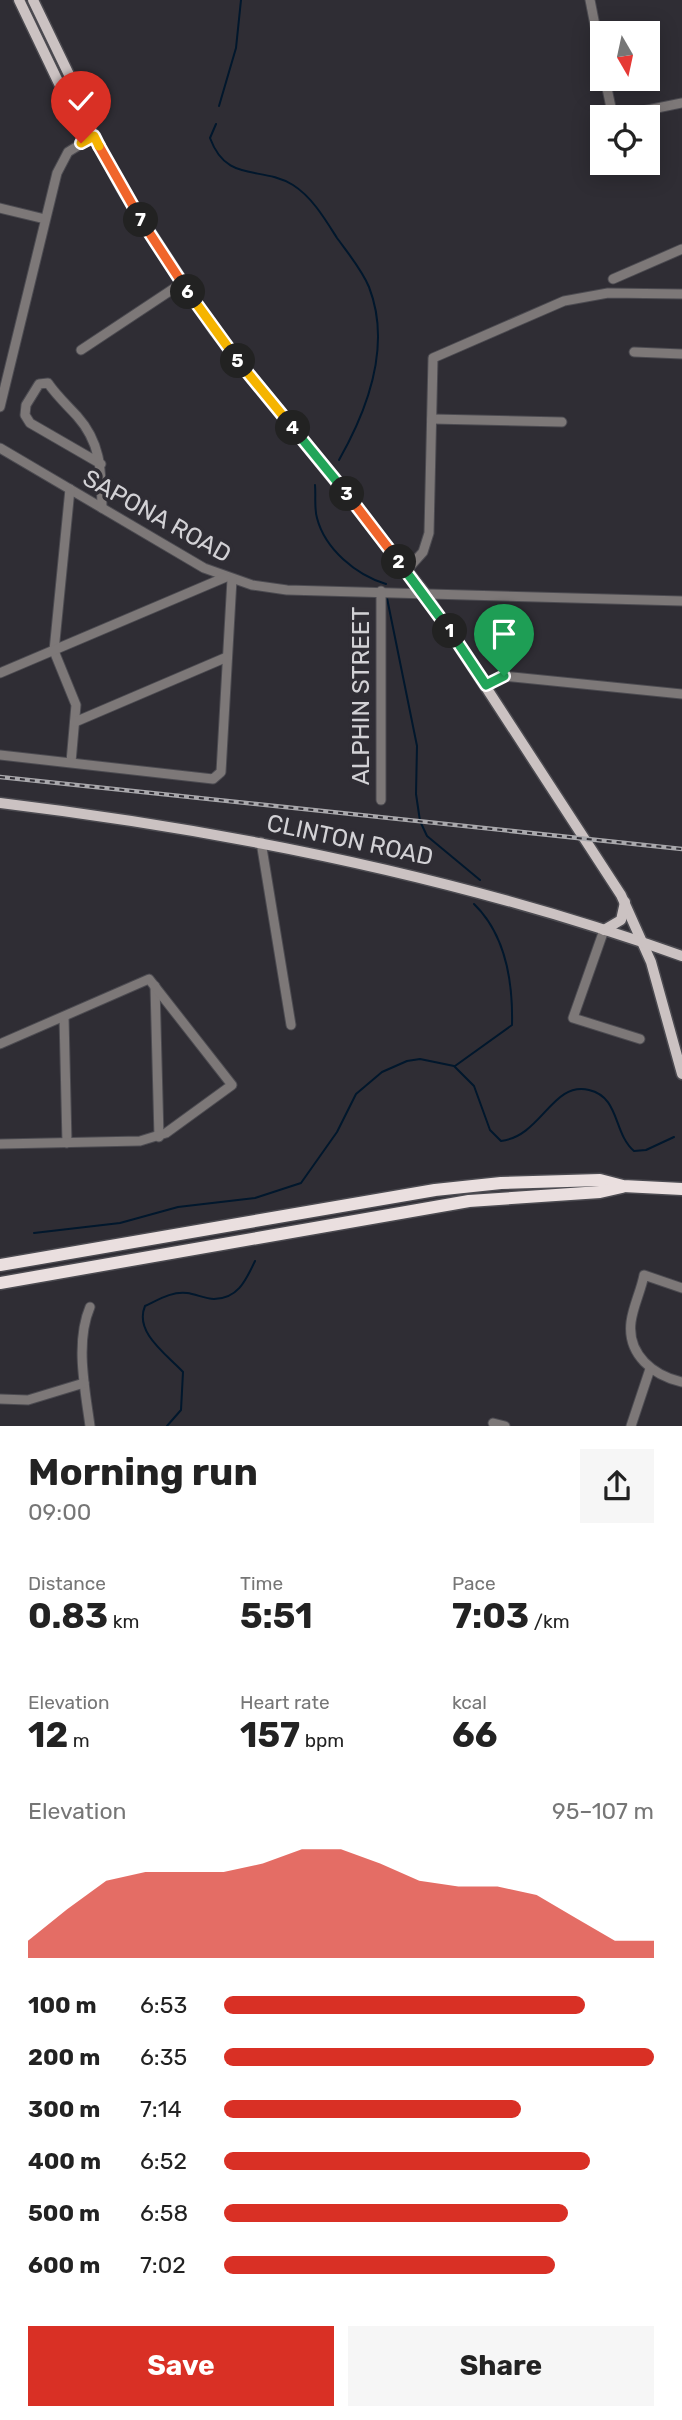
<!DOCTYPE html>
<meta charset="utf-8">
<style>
:root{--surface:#fff;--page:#f6f6f6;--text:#222;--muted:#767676;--accent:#d93025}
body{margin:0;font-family:Rubik,sans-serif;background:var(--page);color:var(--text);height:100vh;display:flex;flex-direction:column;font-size:26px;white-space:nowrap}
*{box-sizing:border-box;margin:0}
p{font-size:23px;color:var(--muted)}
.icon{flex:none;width:38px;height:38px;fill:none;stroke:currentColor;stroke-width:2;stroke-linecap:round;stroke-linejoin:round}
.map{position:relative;height:1426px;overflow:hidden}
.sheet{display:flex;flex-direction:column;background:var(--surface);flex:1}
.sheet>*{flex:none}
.needle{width:46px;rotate:171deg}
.controls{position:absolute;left:590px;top:21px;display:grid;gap:14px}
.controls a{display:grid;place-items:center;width:70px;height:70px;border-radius:0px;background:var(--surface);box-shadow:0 4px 18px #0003;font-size:35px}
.pin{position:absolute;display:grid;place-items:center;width:60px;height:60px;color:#fff;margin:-72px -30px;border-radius:50% 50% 50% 0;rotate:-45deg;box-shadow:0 0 7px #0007}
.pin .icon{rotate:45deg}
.km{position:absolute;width:35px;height:35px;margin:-18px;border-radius:50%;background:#222;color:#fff;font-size:19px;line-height:35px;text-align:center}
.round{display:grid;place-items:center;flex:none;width:74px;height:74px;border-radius:0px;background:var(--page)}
.summary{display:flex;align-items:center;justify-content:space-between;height:119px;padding:0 28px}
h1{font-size:38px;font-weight:700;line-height:52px}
.metrics{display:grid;grid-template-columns:repeat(3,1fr);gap:10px;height:119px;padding:7px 28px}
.metrics div{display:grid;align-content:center}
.metrics b{font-size:35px;font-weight:700}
.metrics small{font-size:19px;font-weight:400}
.metrics p{font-size:19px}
.chart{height:196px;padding:14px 28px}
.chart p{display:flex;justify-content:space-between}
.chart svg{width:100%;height:126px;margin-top:7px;fill:var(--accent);opacity:.7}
.button{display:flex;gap:14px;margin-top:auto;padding:14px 28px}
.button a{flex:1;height:80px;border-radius:0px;background:var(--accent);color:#fff;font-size:28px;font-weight:700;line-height:80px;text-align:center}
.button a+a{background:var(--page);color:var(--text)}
ul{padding:0 28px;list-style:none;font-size:23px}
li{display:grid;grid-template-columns:112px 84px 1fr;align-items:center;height:52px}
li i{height:18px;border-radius:9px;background:var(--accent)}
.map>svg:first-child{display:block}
</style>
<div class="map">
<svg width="682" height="1426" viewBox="0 0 682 1426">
<rect width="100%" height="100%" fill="#2f2d34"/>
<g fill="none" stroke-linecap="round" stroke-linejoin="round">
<g stroke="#01172c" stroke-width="2">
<polyline points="219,106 236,48 241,0"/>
<path d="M216,124L210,138C227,184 260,165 293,185C312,197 325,219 337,238C348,253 362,270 369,287C392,346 368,409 339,460"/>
<path d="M315,485C316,496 314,508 317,518C325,549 356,575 386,584"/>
<polyline points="387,598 417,746 416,794 420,821 427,836 480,880"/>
<path d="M455,1066L512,1025C513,982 506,935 474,904"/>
<path d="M34,1233L120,1223L178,1207L255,1198L301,1183L337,1132L356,1094L382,1072L407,1061L420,1059L454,1066L474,1086L490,1130L501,1141C542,1136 552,1081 589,1090C620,1097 613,1133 634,1151L646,1150L674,1137"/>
<path d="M167,1426L181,1410L183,1372C166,1354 134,1332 145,1306C158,1300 172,1291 187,1293C196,1294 205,1299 214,1299C238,1299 246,1280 255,1261"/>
</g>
<defs>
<g id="minor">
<polyline points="590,0 602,61"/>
<polyline points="605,79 613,117 682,103"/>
<polyline points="0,208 45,219"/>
<polyline points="613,279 682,249"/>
<polyline points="81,350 182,283"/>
<polyline points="634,352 682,354"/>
<polyline points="0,407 57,173 68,152 94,136"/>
<polyline points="432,419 562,422"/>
<polyline points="0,448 204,568 252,585 287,590 682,601"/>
<path d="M101,464L30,423L25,415L26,405L39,384L48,383C56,395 67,405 77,416C102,444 101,472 102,508"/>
<polyline points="70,489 54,651 76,705 71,762"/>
<polyline points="406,571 423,552 429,533 433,358 564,301 608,293 682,294"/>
<polyline points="0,673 226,577"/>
<polyline points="486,685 504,676 682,694"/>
<polyline points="75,722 227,657"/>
<polyline points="0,755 213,779 221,772 232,579"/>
<polyline points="381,800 381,591"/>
<polyline points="261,842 291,1025"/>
<polyline points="604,930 573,1018 640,1039"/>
<polyline points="155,986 159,1137"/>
<polyline points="64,1017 67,1143"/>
<polyline points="0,1044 149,979 232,1085 166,1133 140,1141 0,1144"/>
<path d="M682,1288L644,1275C641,1291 633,1306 631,1322C627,1355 654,1376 682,1382"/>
<path d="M90,1307C75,1342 85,1389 90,1426"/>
<polyline points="0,1399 28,1400 84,1383"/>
<polyline points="493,1423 505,1426"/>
<polyline points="631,1426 650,1369"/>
</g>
<g id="major">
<polyline points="19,0 76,119 88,125"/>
<polyline points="33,0 88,114 88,125 122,189 214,330 424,592 621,895 651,962 682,1074"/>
<path d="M0,803C232,831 461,877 682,956"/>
<polyline points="604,930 621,920 625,902"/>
</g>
<g id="highway">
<polyline points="0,1265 435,1190 501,1183 600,1180 623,1186 682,1189"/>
<polyline points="0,1283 469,1201 600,1192 622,1187"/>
</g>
</defs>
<use href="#minor" stroke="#4c4b51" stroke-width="11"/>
<use href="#major" stroke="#4c4b51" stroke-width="13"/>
<use href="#highway" stroke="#4c4b51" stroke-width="15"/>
<use href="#minor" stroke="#7d7878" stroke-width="9"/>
<use href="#major" stroke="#cbc2c2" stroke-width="10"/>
<use href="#highway" stroke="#eadfdf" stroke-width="12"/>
<defs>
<polyline id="rail" points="0,777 682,849"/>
</defs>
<use href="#rail" stroke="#a9a8ac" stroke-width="4.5"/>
<use href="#rail" stroke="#2f2d34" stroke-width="2" stroke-dasharray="5" stroke-linecap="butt"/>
</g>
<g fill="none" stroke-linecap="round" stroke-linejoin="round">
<defs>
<polyline id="split-1" points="450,631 486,685 504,676"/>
<polyline id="split-2" points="399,562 450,631"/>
<polyline id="split-3" points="347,494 399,562"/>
<polyline id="split-4" points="293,428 347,494"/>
<polyline id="split-5" points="238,361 293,428"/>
<polyline id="split-6" points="188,292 238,361"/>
<polyline id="split-7" points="141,220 188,292"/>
<polyline id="split-8" points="99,146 141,220"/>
<polyline id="split-9" points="81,143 94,136 99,146"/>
</defs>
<use href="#split-1" stroke="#fff" stroke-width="14"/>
<use href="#split-2" stroke="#fff" stroke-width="14"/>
<use href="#split-3" stroke="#fff" stroke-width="14"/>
<use href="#split-4" stroke="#fff" stroke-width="14"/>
<use href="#split-5" stroke="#fff" stroke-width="14"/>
<use href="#split-6" stroke="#fff" stroke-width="14"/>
<use href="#split-7" stroke="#fff" stroke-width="14"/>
<use href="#split-8" stroke="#fff" stroke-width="14"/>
<use href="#split-9" stroke="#fff" stroke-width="14"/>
<use href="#split-1" stroke="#22a559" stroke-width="9"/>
<use href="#split-2" stroke="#22a559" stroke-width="9"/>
<use href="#split-3" stroke="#f0652b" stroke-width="9"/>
<use href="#split-4" stroke="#22a559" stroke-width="9"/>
<use href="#split-5" stroke="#f5b400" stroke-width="9"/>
<use href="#split-6" stroke="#f5b400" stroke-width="9"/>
<use href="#split-7" stroke="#f0652b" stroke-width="9"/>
<use href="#split-8" stroke="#f0652b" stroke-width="9"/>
<use href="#split-9" stroke="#f5b400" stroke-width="9"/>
</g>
<g text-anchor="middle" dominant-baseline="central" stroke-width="7" stroke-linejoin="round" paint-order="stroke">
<g font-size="24" fill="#d2d1d5" stroke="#2f2d34">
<text transform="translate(157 516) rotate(29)">SAPONA ROAD</text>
<text transform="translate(361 696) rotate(-90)">ALPHIN STREET</text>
<text transform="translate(350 840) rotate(12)">CLINTON ROAD</text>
</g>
</g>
</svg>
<div class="controls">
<a><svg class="needle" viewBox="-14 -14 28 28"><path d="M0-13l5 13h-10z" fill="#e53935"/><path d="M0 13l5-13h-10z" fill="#767676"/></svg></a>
<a><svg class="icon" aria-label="locate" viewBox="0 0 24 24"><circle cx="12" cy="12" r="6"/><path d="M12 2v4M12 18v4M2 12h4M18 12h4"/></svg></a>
</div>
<div class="pin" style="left:504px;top:676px;background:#1e9e55"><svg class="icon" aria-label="arrive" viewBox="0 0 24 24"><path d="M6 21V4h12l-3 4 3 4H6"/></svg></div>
<div class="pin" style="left:81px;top:143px;background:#d93025"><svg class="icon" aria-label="check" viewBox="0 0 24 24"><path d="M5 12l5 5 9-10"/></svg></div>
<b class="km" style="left:450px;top:631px">1</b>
<b class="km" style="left:399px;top:562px">2</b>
<b class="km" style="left:347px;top:494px">3</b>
<b class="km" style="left:293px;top:428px">4</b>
<b class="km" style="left:238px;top:361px">5</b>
<b class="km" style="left:188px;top:292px">6</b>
<b class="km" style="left:141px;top:220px">7</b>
</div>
<section class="sheet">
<div class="summary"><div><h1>Morning run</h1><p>09:00</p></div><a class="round"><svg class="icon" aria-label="share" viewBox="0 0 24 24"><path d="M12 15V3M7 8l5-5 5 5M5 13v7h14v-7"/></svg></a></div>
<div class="metrics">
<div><p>Distance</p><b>0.83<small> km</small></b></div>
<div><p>Time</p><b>5:51</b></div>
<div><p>Pace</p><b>7:03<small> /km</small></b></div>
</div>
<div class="metrics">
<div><p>Elevation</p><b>12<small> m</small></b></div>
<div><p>Heart rate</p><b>157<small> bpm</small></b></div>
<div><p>kcal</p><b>66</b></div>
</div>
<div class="chart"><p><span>Elevation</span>95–107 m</p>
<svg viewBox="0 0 160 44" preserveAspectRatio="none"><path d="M0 44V38L10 27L20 17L30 14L40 14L50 14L60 11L70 6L80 6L90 11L100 17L110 19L120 19L130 22L140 30L150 38L160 38V44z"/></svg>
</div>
<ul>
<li><b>100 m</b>6:53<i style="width:84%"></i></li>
<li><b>200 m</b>6:35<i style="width:100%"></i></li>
<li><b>300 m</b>7:14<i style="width:69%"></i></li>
<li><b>400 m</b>6:52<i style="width:85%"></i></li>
<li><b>500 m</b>6:58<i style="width:80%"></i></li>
<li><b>600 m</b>7:02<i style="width:77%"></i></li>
</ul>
<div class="button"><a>Save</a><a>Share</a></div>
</section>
